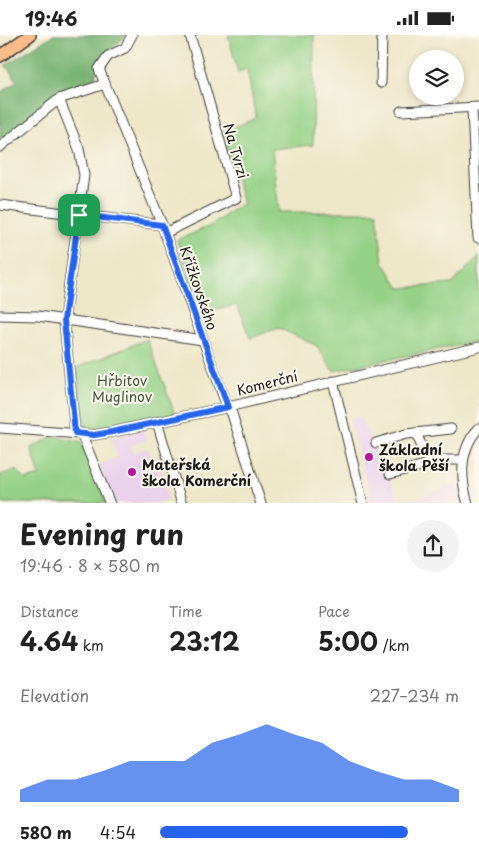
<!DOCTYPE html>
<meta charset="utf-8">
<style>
:root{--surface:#fff;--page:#f2f2f2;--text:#222;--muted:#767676;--accent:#2563eb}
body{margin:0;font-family:"Playpen Sans",sans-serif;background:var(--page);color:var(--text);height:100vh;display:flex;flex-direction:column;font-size:19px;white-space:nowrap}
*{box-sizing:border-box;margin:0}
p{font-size:16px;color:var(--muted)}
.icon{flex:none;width:28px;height:28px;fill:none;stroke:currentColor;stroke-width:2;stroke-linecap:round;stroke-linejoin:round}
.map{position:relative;height:468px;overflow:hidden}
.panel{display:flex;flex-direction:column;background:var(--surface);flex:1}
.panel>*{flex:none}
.tools{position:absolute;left:409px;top:15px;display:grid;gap:10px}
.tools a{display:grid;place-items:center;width:55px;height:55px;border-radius:50%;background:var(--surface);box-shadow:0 2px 8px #0003;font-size:25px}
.pin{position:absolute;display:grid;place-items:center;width:42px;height:42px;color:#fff;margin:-21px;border-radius:10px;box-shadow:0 2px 8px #0006}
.round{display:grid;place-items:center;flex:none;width:52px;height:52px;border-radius:26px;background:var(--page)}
.headline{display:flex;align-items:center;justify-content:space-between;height:85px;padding:0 20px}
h1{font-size:28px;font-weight:700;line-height:38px}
.metrics{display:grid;grid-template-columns:repeat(3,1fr);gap:8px;height:85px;padding:5px 20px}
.metrics div{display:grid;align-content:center}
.metrics b{font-size:25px;font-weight:700}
.metrics small{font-size:14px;font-weight:400}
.metrics p{font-size:14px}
.chart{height:140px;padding:10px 20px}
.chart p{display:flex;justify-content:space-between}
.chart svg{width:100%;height:90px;margin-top:5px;fill:var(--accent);opacity:.7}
ul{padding:0 20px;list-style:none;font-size:16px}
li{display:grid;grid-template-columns:80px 60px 1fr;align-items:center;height:38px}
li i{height:12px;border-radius:6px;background:var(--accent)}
.status{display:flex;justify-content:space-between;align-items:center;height:35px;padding:0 25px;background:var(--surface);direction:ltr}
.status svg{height:14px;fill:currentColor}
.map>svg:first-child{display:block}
</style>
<div class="status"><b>19:46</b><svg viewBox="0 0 49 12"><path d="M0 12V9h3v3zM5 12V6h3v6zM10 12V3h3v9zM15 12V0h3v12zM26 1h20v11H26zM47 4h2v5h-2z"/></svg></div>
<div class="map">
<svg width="479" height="469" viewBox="0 0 479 469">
<rect width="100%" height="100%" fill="#fbf7ec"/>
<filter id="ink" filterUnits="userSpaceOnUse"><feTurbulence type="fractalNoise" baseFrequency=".02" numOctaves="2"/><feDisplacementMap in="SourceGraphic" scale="10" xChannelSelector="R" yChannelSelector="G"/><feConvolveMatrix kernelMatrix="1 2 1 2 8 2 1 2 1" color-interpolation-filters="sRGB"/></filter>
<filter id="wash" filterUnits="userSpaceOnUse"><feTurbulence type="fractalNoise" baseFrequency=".0096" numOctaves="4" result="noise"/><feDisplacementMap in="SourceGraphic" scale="20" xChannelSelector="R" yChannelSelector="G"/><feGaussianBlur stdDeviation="1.12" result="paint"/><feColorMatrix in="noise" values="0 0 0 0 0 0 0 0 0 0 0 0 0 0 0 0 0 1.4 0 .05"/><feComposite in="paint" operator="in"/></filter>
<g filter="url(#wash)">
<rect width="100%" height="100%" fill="#ede6c7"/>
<g fill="#ead1ec">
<polygon points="360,382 400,468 372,468 349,385"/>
<polygon points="144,395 147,405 131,410 133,418 148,413 152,426 159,427 168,464 155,468 114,468 99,429 117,423 111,403"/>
<polygon points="457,448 462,468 405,468"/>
</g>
<g fill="#94d085" stroke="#587650">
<polygon points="228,0 314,0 313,110 272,114 279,177 377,177 383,227 400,253 452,249 479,221 479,306 333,336 317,311 279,293 250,303 237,270 201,279 177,205 210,191 243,168 222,97 256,83 247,34 238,37"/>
<polygon points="147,304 175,379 86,395 76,333"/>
<polygon points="53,401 82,408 106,468 0,468 0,440 17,435 25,445 40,441 31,413"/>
</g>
<polygon fill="#77b272" stroke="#4a6747" points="53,0 127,0 99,24 95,42 55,60 0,107 0,58 17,46 5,30"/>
</g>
<g filter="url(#ink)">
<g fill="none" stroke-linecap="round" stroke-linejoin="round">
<defs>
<g id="minor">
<polyline points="132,0 125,13 108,21 99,34 162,190 225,366 232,379 261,469"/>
<polyline points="381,48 382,0"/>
<polyline points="59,64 79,114 84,140 64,285 75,398"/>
<polyline points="472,74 478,203"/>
<polyline points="401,76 479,72"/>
<polyline points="0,112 59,64 105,49"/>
<polyline points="0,170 162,190"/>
<polyline points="165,198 236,163 190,0"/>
<polyline points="0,280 38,281 203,305"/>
<polyline points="333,346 363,469"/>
<polyline points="157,387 182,469"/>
<polyline points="0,393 94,400 112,397 228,372 479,312"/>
<polyline points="81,398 110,469"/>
<polyline points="416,398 429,428"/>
<polyline points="376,408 406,399 451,394"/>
<polyline points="390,439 444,425 463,425"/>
<path d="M468,469C460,442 459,414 479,393"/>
</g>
<polyline id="major" points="0,21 30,0"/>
</defs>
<use href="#minor" stroke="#3b3a36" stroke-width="11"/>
<use href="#major" stroke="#3b3a36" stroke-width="14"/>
<use href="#minor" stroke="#fff" stroke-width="9"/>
<use href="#major" stroke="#f9bc8a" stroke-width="11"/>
</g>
</g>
<g fill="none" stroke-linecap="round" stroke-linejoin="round" filter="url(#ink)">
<defs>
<polygon id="route" points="79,180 162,190 228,372 112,397 94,400 75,398 64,285"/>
</defs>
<use href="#route" stroke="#fff" stroke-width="10"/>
<use href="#route" stroke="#2563eb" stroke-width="6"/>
</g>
<g fill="#b5179e" stroke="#fbf7ec" stroke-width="2">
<circle cx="369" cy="422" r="5"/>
<circle cx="132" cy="437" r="5"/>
</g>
<g text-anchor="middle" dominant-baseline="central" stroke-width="4" stroke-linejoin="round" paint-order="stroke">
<g font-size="14" fill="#1c1c1c" stroke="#fbf7ec">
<text transform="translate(236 116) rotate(74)">Na Tvrzi</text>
<text transform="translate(199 253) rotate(71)">Křížkovského</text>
<text transform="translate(267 348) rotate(-14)">Komerční</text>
</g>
<g font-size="14" fill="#465b41" stroke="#fbf7ec">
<text x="122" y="345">Hřbitov<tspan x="122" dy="16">Muglinov</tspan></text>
</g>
<g font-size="14" font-weight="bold" fill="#1c1c1c" stroke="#fbf7ec" text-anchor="start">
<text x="379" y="414">Základní<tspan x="379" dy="16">škola Pěší</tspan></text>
<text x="142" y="429">Mateřská<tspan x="142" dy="16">škola Komerční</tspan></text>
</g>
</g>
</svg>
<div class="tools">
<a><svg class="icon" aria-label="layers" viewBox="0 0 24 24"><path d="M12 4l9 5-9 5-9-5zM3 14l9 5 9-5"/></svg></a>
</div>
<div class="pin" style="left:79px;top:180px;background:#1e9e55"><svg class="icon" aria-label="arrive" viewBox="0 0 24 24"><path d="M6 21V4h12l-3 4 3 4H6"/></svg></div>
</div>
<section class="panel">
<div class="headline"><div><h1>Evening run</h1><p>19:46 · 8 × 580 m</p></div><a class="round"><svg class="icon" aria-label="share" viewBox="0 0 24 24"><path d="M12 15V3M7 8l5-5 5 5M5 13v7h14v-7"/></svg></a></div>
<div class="metrics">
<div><p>Distance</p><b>4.64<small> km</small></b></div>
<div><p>Time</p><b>23:12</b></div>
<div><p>Pace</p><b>5:00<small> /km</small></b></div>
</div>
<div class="chart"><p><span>Elevation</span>227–234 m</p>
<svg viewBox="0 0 160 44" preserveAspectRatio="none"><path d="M0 44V38L10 33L20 33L30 29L40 24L50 24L60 24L70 15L80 11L90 6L100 11L110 15L120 24L130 29L140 33L150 33L160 38V44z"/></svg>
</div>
<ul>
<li><b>580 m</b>4:54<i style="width:83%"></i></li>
</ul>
</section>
